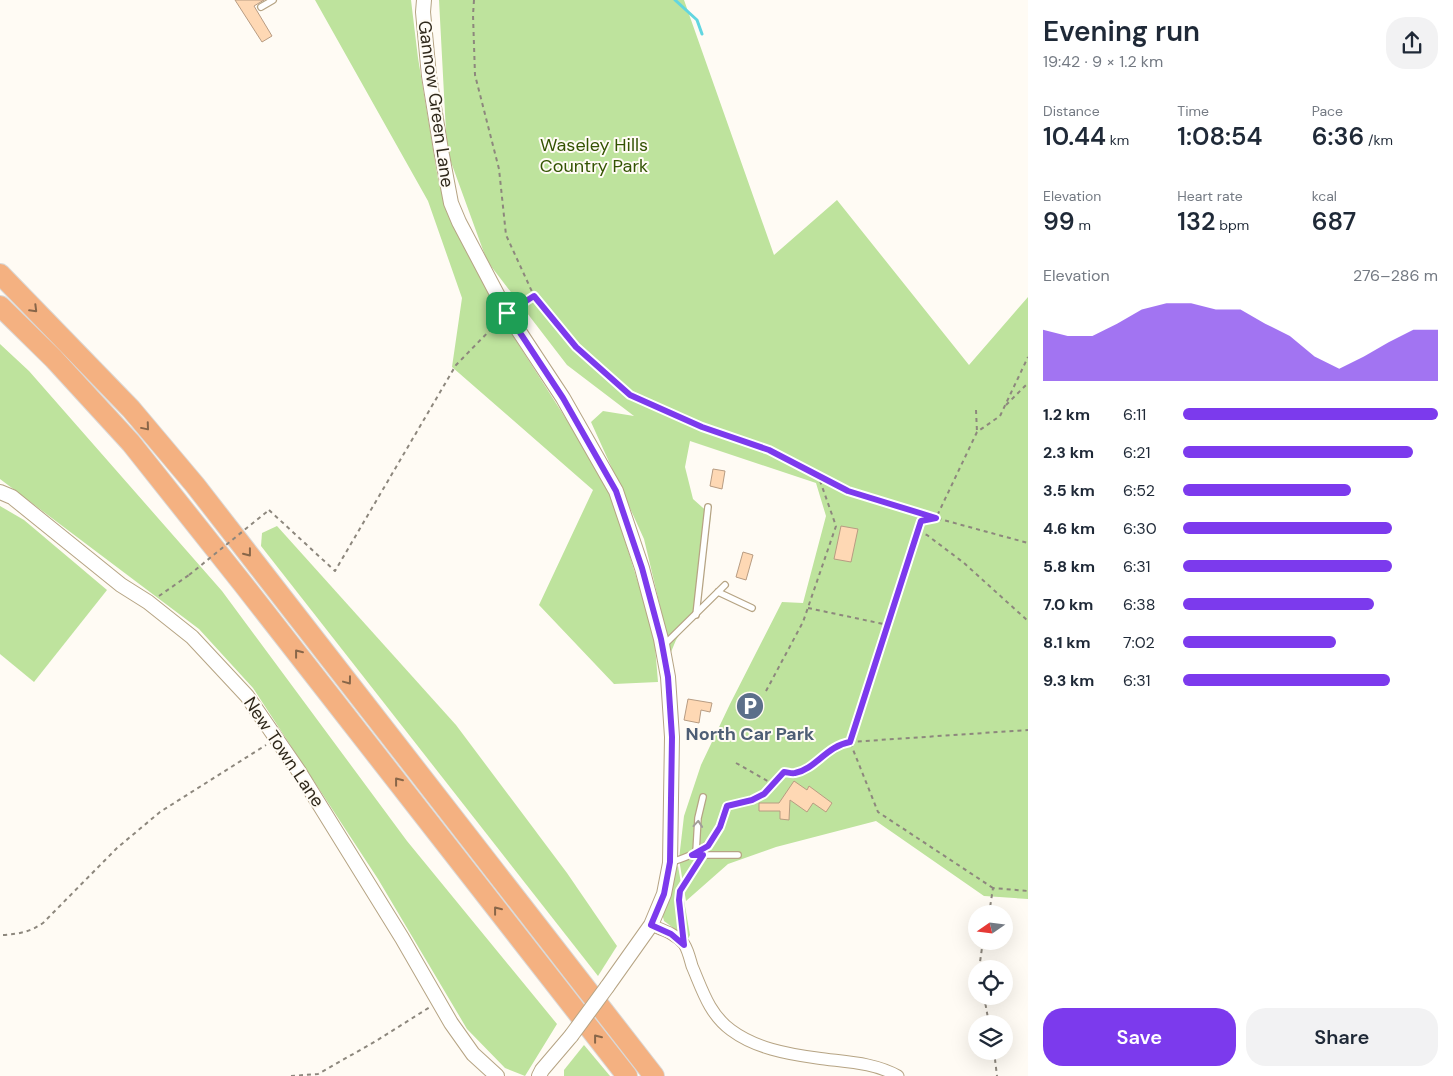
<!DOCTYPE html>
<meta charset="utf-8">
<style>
:root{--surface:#fff;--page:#f2f2f3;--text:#1f2937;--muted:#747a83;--accent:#7c3aed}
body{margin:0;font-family:"DM Sans",sans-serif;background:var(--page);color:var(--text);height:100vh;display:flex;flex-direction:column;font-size:19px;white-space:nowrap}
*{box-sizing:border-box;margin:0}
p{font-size:16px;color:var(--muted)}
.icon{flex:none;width:28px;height:28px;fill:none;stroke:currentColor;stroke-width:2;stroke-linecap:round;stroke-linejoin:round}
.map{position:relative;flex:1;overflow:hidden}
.side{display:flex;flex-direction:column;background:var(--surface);width:425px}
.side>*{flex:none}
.needle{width:32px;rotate:256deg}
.buttons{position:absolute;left:968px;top:905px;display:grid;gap:10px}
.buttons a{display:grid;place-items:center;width:45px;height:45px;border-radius:50%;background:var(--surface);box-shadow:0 5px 20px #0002;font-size:25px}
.pin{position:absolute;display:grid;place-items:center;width:42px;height:42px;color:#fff;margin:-21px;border-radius:10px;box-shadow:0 2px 8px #0006}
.round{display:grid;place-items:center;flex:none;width:52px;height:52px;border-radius:20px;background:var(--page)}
.head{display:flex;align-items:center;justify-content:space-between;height:85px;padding:0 15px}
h1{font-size:28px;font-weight:600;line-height:38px}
.metrics{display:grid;grid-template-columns:repeat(3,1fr);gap:8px;height:85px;padding:5px 15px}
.metrics div{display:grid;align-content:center}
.metrics b{font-size:25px;font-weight:600}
.metrics small{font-size:14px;font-weight:400}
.metrics p{font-size:14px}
.chart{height:140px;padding:10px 15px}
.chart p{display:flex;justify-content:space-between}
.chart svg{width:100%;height:90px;margin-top:5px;fill:var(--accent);opacity:.7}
.cta{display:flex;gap:10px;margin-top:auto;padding:10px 15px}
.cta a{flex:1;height:58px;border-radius:20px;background:var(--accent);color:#fff;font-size:20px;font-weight:600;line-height:58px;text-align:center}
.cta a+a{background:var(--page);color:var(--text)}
ul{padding:0 15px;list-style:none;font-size:16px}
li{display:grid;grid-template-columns:80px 60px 1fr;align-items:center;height:38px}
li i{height:12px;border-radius:6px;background:var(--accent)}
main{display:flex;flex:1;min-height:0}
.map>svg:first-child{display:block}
</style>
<main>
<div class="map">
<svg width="1028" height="1076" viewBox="0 0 1028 1076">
<rect width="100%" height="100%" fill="#fffbf4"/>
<g fill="#bee39d">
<polygon points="315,0 411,0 418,58 438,179 456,231 508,328 607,483 654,634 658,682 614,684 539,605 593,490 452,367 462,298 428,201"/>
<polygon points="439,0 684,0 774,255 837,200 969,365 1028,297 1028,899 984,896 876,821 776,847 728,864 686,901 679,859 684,816 701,765 730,704 782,602 803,603 826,516 816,483 690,441 685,467 693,499 711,515 699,602 676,640 671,652 644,539 591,422 603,411 634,416 567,365 487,261 447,151"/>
<polygon points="0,344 29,371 222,591 407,841 557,1024 525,1076 505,1068 467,1029 378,879 253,688 199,629 0,479"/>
<polygon points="0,506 24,520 107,590 34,682 0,654"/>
<polygon points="277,526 456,725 567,873 617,946 598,976 261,546 262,533"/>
<polygon points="678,866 690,935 688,939 664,921 662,913 671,871"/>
<polygon points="584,1045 610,1076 564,1076 564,1070"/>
</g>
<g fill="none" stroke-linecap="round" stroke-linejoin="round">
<polyline stroke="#62d6e0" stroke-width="3" points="675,0 697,20 702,34"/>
</g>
<g fill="#fed8b4" stroke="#b89c82">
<polygon points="235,0 264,0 254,6 272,36 262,42"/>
<polygon points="713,469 725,471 722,489 710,486"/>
<polygon points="841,526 858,529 851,562 834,559"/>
<polygon points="743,552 753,555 746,580 736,577"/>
<polygon points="688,699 712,703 710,712 701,710 699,723 684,720"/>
<polygon points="794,781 807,790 809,786 832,803 826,812 813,803 807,812 790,800 789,820 780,819 780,811 759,811 759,803 779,803"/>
</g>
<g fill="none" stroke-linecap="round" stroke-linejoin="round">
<defs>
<g id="service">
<polyline points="261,7 273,0"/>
<polyline points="718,592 752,608"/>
<polyline points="696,615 708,507"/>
<polyline points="664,645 725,585"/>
<polyline points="696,852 698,818 703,797"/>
<polyline points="692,855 738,855"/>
<path d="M672,862C709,850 715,842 727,806"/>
</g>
<path id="minor" d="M651,925C663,930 676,934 684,944C688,950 690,959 692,966C702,989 709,1014 731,1030C755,1048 787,1054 817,1058C844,1062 873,1062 898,1076"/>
<g id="tertiary">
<polyline points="424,0 423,12 429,76 441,150 451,203 459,222 507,313 563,398 616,491 642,568 661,639 668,677 672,737 671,799 670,863 664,894 651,925 607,987"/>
<polyline points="0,492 12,497 121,585 148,602 192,637 247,696 298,770 402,938 451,1023 473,1054 497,1076"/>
<polyline points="539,1076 542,1070 571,1036"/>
</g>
<g id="motorway">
<polyline points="0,274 131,409 195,485 654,1076"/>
<polyline points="0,306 54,359 131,443 243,584 627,1076"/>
</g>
</defs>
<use href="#service" stroke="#b6a484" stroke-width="8"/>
<use href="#minor" stroke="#b6a484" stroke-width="13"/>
<use href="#tertiary" stroke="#b6a484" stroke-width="16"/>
<use href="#motorway" stroke="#dad8d6" stroke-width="22"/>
<g stroke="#8d877d" stroke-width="2" stroke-dasharray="4 4" stroke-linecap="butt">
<polyline points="474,0 473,15 475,75 499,169 506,235 534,296 576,347 630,395 703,427 769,450 848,491 936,518 1028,543"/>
<polyline points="517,307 534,296"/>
<polyline points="1006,405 1028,383"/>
<polyline points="976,410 977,432"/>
<polyline points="269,510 335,571 456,365 498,322"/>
<polyline points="918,532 927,535 964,563 1028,621"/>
<polyline points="159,596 189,575"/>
<polyline points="808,608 888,625"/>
<polyline points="766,691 803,622 836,526 818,475"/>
<polyline points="736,763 773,784"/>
<path d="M734,805C761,800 766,790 784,772L795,773L810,766L835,747L850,742L1028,730"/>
<polyline points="993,888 878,812 850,742 921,521 936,518 977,432 1000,416 1028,357"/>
<polyline points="989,914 993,888 1028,891"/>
<polyline points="682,928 679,900 680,891 698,863"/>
<path d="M3,935C19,934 30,932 43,923L117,848L160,812L266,745"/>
<polyline points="979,969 983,941"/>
<polyline points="984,996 989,1024"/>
<polyline points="994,1051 997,1076"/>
<polyline points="291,1076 318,1074 376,1041 430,1007"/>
</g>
<use href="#service" stroke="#fff" stroke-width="5.5"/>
<use href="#minor" stroke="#fff" stroke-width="11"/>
<use href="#tertiary" stroke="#fff" stroke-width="14"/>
<use href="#motorway" stroke="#f4b181" stroke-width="20"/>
<defs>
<polyline id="tertiary-bridge" points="571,1036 607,987"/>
</defs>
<use href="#tertiary-bridge" stroke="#b6a484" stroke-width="16" stroke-linecap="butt"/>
<polyline stroke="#8d877d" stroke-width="2" stroke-dasharray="4 4" stroke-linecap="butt" points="189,575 269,510"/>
<use href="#tertiary-bridge" stroke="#fff" stroke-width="14"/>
</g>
<defs><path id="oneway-chevron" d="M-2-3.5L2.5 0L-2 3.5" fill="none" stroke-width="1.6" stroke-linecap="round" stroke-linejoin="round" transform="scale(1.25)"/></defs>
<g stroke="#886649">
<use href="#oneway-chevron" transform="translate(34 309) rotate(45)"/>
<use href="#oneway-chevron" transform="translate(146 427) rotate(50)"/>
<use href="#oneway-chevron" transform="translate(248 553) rotate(52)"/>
<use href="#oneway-chevron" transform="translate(298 653) rotate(-128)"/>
<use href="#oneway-chevron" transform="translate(348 681) rotate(53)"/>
<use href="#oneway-chevron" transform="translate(398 781) rotate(-128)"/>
<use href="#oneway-chevron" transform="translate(497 910) rotate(-128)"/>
<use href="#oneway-chevron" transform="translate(597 1038) rotate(-128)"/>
</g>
<use stroke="#a19e98" href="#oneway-chevron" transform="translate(698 824) rotate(-85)"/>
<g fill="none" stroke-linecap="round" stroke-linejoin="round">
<defs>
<path id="route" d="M534,296L576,347L630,395L702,427L769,450L848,491L936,518L921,521L850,742C826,746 816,769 795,773C792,774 787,772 784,772L764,794L752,800L727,806L720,827L708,846L692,855H703L680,891L679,900L684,945L671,934L651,925L664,894L670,862L672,737L668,677L661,639L642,568L616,491L563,398L507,313Z"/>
</defs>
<use href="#route" stroke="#fff" stroke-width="10"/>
<use href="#route" stroke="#7c3aed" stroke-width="6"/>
</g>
<defs>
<symbol id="parking-disc" viewBox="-11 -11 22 22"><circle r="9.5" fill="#5c6f8a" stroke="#fffbf4"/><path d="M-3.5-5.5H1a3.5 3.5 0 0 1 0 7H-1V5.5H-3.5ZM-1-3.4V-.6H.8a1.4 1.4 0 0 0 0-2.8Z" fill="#fff"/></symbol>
</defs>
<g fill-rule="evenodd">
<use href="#parking-disc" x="734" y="690" width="32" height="32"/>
</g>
<g text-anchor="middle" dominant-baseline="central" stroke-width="4" stroke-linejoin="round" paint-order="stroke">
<g font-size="18" fill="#2f281b" stroke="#fffbf4">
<text transform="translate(436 104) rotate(82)">Gannow Green Lane</text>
<text transform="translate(284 752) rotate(56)">New Town Lane</text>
</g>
<g font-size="18" fill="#335302" stroke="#fffbf4">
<text x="594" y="145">Waseley Hills<tspan x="594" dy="21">Country Park</tspan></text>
</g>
<g font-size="18" font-weight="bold" fill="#4e5e75" stroke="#fffbf4">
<text x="750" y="734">North Car Park</text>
</g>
</g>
</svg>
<div class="buttons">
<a><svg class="needle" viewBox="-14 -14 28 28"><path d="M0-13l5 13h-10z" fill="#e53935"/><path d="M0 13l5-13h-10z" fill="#747a83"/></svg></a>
<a><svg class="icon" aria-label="locate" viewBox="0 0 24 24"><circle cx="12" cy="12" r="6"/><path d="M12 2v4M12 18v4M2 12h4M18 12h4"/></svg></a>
<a><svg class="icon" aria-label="layers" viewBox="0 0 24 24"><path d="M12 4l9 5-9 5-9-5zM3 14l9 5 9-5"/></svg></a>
</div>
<div class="pin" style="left:507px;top:313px;background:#1e9e55"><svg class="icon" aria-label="arrive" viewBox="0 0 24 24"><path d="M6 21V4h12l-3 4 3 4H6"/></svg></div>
</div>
<section class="side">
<div class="head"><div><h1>Evening run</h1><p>19:42 · 9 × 1.2 km</p></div><a class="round"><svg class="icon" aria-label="share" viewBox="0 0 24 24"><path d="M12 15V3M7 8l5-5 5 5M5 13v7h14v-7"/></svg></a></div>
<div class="metrics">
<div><p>Distance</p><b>10.44<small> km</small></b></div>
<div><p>Time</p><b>1:08:54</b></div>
<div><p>Pace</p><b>6:36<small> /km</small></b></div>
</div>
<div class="metrics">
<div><p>Elevation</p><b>99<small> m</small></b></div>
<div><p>Heart rate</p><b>132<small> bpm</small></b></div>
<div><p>kcal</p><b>687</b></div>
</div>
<div class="chart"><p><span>Elevation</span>276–286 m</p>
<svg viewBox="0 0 160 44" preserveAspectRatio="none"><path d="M0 44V19L10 22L20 22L30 16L40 9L50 6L60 6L70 9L80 9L90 16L100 22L110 32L120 38L130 32L140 25L150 19L160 19V44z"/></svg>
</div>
<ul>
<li><b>1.2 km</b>6:11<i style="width:100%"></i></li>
<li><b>2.3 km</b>6:21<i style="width:90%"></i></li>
<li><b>3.5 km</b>6:52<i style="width:66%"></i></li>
<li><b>4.6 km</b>6:30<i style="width:82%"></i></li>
<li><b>5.8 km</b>6:31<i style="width:82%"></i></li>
<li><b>7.0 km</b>6:38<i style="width:75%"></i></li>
<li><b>8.1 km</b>7:02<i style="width:60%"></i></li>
<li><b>9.3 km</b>6:31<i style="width:81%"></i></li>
</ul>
<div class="cta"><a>Save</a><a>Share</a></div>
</section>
</main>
